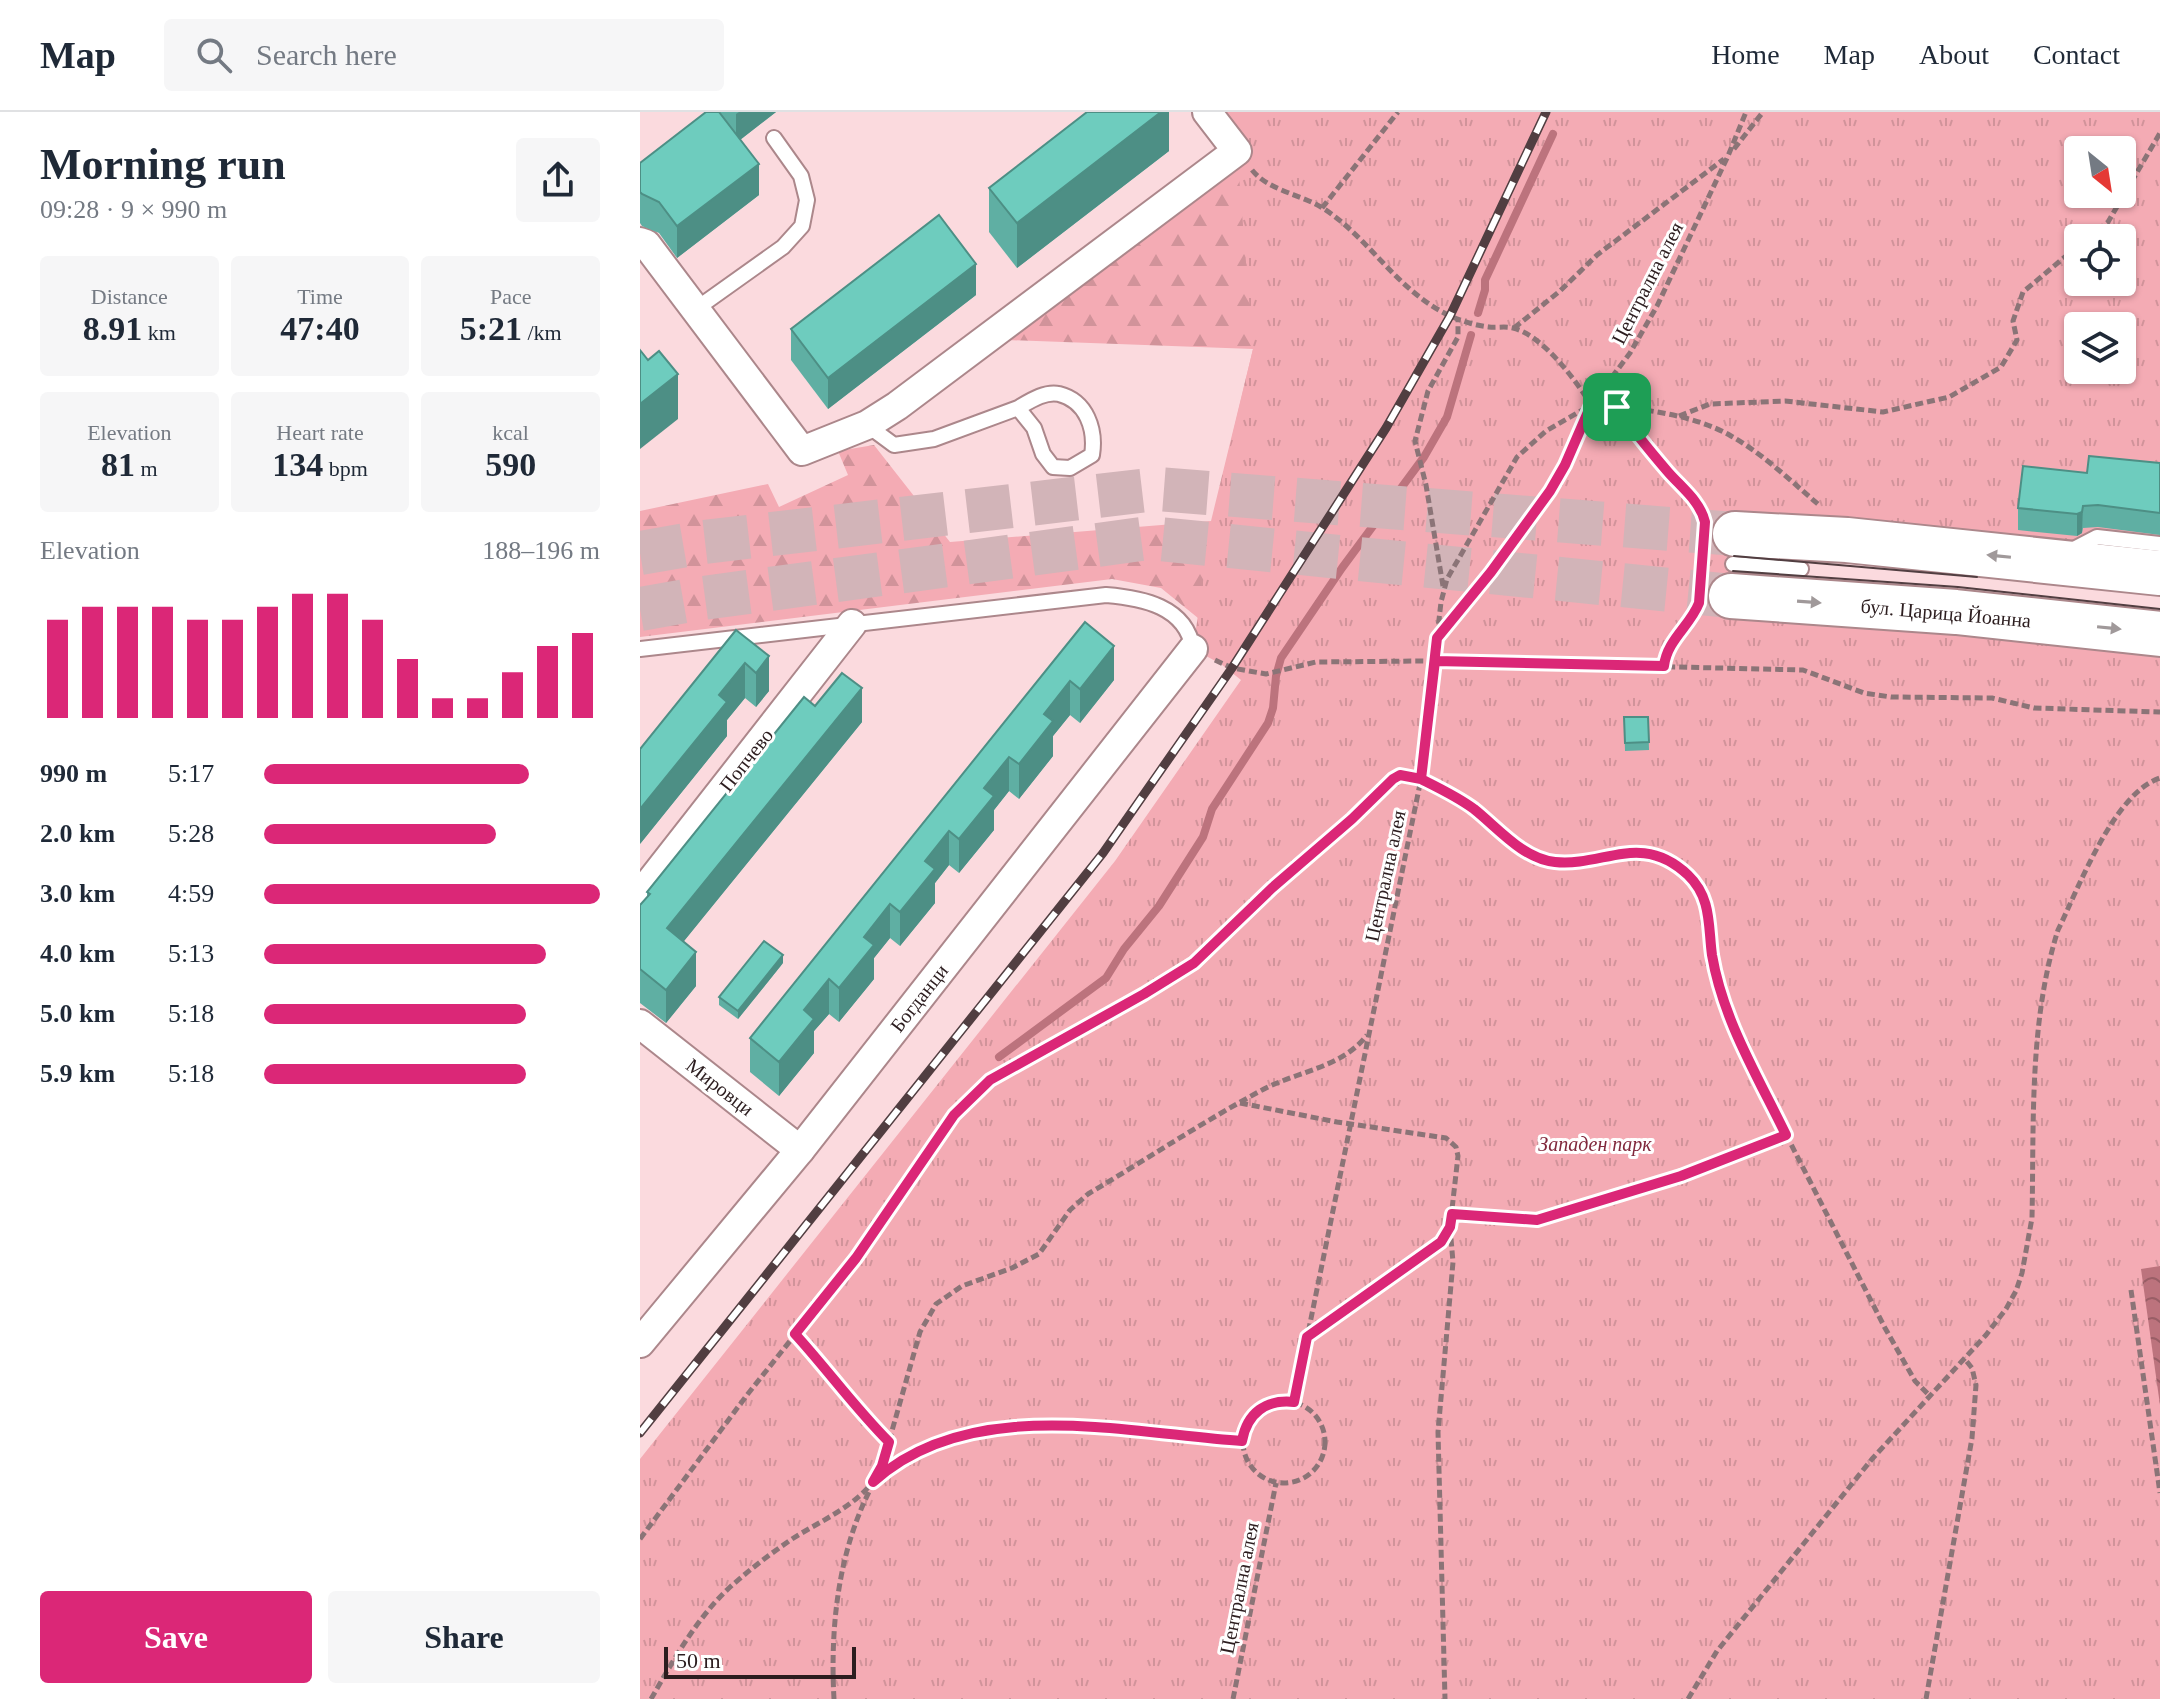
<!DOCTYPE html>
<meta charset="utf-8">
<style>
:root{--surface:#fff;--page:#f6f6f7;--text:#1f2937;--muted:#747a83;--line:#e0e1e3;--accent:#db2777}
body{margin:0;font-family:Georgia,serif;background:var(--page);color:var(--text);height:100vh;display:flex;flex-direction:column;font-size:30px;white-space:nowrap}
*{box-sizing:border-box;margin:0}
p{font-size:26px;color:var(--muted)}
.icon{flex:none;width:44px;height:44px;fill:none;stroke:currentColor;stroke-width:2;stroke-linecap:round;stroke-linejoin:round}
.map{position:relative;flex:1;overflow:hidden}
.sheet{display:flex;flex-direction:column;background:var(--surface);width:640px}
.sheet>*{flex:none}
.needle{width:52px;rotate:150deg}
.fabs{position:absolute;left:1424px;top:24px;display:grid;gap:16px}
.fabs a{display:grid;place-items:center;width:72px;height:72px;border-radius:8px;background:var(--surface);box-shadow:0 2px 6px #0004;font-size:40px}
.scale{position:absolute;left:24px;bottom:20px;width:192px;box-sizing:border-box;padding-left:8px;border:4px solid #2c1d1f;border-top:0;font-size:22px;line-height:28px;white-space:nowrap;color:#2c1d1f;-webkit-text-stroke:6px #fff;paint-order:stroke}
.pin{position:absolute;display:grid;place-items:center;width:68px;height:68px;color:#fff;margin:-34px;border-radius:16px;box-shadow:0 4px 12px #0006}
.round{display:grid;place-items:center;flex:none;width:84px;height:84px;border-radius:8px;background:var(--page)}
.summary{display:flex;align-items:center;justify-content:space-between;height:136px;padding:0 40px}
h1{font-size:44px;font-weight:700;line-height:60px}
.figures{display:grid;grid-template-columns:repeat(3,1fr);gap:12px;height:136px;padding:8px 40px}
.figures div{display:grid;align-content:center;border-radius:8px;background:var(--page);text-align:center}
.figures b{font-size:34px;font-weight:700}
.figures small{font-size:22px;font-weight:400}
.figures p{font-size:22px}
.chart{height:224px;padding:16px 40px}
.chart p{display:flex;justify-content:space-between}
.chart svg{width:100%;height:144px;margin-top:8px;stroke:var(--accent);stroke-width:6}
.action{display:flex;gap:16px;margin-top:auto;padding:16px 40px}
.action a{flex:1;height:92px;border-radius:8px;background:var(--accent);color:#fff;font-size:32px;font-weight:700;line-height:92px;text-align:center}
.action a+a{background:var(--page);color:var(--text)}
ul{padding:0 40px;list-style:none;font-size:26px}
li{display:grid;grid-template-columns:128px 96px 1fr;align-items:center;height:60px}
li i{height:20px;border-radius:10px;background:var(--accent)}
header{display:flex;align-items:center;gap:48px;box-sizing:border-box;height:112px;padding:0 40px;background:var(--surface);border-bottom:2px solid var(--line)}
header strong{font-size:38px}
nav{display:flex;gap:44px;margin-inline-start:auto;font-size:28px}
.search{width:560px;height:72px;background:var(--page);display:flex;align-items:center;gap:20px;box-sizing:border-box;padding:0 28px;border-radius:8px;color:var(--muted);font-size:30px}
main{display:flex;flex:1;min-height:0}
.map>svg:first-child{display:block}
</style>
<header>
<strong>Map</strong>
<div class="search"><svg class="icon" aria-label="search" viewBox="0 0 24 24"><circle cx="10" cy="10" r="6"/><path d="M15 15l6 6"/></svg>Search here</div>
<nav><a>Home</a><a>Map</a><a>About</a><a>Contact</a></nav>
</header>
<main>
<section class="sheet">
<div class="summary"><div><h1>Morning run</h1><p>09:28 · 9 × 990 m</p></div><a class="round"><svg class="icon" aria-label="share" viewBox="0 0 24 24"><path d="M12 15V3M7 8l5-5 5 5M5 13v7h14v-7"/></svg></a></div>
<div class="figures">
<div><p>Distance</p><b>8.91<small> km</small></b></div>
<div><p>Time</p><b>47:40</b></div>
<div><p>Pace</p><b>5:21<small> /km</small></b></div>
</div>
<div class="figures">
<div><p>Elevation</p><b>81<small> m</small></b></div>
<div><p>Heart rate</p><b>134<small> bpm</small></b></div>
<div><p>kcal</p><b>590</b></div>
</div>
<div class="chart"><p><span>Elevation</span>188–196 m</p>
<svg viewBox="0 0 160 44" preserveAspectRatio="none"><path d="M5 44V14M15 44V10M25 44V10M35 44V10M45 44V14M55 44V14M65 44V10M75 44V6M85 44V6M95 44V14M105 44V26M115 44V38M125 44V38M135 44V30M145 44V22M155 44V18"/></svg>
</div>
<ul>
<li><b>990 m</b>5:17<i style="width:79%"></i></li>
<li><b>2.0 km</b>5:28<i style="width:69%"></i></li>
<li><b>3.0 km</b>4:59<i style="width:100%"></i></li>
<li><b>4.0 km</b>5:13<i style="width:84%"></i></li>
<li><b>5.0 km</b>5:18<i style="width:78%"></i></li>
<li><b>5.9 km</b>5:18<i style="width:78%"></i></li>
</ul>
<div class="action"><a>Save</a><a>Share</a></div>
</section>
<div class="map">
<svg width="1520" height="1587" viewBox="0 0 1520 1587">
<defs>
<pattern id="forest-firs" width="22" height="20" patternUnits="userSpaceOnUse" patternTransform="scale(2)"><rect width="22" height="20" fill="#f4abb4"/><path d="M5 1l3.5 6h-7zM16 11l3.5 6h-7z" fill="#d1939a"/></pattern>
<pattern id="park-tufts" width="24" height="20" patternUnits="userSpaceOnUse" patternTransform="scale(2)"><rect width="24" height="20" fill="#f4abb4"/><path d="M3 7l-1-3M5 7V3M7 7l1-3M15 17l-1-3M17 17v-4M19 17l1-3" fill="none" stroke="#d1939a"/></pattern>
<pattern id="water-waves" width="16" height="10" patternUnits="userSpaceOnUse" patternTransform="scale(2)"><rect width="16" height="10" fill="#bc737d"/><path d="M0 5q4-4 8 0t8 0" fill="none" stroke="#995e66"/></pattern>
</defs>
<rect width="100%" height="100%" fill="#fbdade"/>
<polygon fill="url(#forest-firs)" points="597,39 649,94 553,537 558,506 521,476 472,467 0,525 0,399 128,372 139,395 208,363 198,339 234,333 310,430 571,409 613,237 367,228"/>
<path fill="url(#park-tufts)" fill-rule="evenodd" d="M567,0H1520V440L1095,413L1091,494L1520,542V1587H0V1347L475,749L601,568L581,552L553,537L572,409L613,237L597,39ZM1438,38H1482V82H1438ZM1438,126H1482V170H1438ZM1438,214H1482V258H1438Z"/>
<polygon fill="url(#water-waves)" points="1520,1154 1520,1293 1501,1157"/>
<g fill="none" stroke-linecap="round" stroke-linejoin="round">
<g stroke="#bc737d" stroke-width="8">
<polyline points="838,201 845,178 845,168 913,22"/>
<polyline points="359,945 466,866 484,837 519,794 563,725 572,697 628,611 633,596 636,564 641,546 702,456 784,345 807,305 831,223"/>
</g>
<g stroke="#d2b4b8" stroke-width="44" stroke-dasharray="44 22" stroke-linecap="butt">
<polyline points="0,441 64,430 517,377 1095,422"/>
<polyline points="0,497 63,486 509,426 1091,484"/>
</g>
<defs>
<g id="service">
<polyline points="56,197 143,135 162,114 167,88 161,64 134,26"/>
<path d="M227,313L254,333L294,327L378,296L394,316L403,342L413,355L430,356L452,343C456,318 447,289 419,282C405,279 390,289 378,296"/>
<polyline points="1432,438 1457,425 1520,432"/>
<polyline points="1093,452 1161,457"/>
<path d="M0,537L466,483C502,486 546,494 553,537"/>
</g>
<g id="minor">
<polyline points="0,130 6,132 162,339 227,313 257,294 597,39 567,0"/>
<polyline points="0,783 212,512"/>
<polyline points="0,912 160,1038"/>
<polyline points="0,1231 160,1038 553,537"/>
</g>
<g id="primary">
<polyline points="1095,422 1207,428 1520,461"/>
<polyline points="1091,484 1316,500 1520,522"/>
</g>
</defs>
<use href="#service" stroke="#ac878b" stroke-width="18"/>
<use href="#minor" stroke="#ac878b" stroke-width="32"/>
<use href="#primary" stroke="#ac878b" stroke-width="48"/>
<g stroke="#8b7477" stroke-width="5" stroke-dasharray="8 4" stroke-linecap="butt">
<polyline points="1094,37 1123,0"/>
<path d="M612,58C628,78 659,82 681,95C720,119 745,159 781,186C800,201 824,212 849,215C856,216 865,214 873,216C902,223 936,268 951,293C993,295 1054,302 1091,324C1123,342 1151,369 1179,393"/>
<polyline points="682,96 758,0"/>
<polyline points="1448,126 1468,110 1520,21"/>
<polyline points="874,216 920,179 957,143 1084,47"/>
<polyline points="978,296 994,321 1058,394 1065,408"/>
<polyline points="1039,304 1070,292 1145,289 1243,300 1309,285 1361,255 1377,228 1373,209 1383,180 1438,134"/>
<polyline points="1061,467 1064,434"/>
<polyline points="803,474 786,373 775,329 788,279 818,225 818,207"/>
<path d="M797,525C833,475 876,431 910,378C927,352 938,324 950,295"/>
<polyline points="575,548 592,556 626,562 676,550 783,549 1163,558 1224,581 1251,585 1352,586 1394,596 1520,600"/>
<polyline points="1024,554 1029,538 1058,493"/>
<polyline points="600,991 697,1010 806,1026 816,1035 818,1044 810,1115"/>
<polyline points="812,1102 897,1108 1041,1064 1146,1023"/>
<polyline points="1491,1178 1520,1381"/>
<path d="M155,1222C187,1257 215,1295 248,1329"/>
<polyline points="668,1224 792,1138 801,1130 810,1115 813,1150 798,1320 805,1587"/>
<circle cx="644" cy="1330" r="41"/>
<polyline points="654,1290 781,667 801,490 807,467 877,345 906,319 951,293 990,241 1017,194 1088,44 1106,0"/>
<path d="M239,1365C327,1284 495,1321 602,1329"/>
<path d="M0,1427L107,1283L216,1146L314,1003L350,968L504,882L554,851L632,776L760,663C816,667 847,721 894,744C926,760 962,738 996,742C1031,745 1063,765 1069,803C1073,823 1072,843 1077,863C1084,895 1098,924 1111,954L1245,1216L1275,1269L1289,1283"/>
<path d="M11,1587C33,1549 56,1507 89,1476C109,1458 130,1442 152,1427C183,1407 227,1390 242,1354L280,1220L296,1192L322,1174L372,1156L399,1142L430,1098L448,1082C507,1047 564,1009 624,977C659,959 703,955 727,923"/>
<path d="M194,1587C190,1516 198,1440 231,1376"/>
<polyline points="593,1587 636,1371"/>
<path d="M1048,1587L1077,1539L1232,1347L1346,1223L1366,1197L1376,1179L1382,1161L1392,1106C1394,1011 1389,909 1418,818C1439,775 1474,681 1520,666"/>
<polyline points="1286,1587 1332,1326 1336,1273 1332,1256 1324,1246"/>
</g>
<use href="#service" stroke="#fff" stroke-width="14"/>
<use href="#minor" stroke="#fff" stroke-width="28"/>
<use href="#primary" stroke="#fff" stroke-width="44"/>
<g stroke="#513e41" stroke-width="2">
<polyline points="1094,444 1337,465"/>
<polyline points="1093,459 1318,475 1520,497"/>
</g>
<defs>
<polyline id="rail" points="0,1321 463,741 592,556 746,316 810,204 906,0"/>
</defs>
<use href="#rail" stroke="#513e41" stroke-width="9"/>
<use href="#rail" stroke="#fff" stroke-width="6" stroke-dasharray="18" stroke-linecap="butt"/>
</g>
<g fill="#5fafa3">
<polygon points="66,0 136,0 100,28 119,83 37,146 19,121 2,114 0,111 0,51"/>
<polygon points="529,0 529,39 377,156 349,120 349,76"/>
<polygon points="336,183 188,297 151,248 151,217"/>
<polygon points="1520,351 1520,423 1458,415 1443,416 1442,421 1437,424 1378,418 1378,396"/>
<polygon points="445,510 474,568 440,611 430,603 413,624 413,644 379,687 369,679 354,698 354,718 319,761 309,753 295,771 295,791 260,834 250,826 234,846 234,867 199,910 189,902 174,919 174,941 139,984 110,960 110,926"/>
<polygon points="96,518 129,579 116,595 105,586 87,608 87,624 0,732"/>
<polygon points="175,594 222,610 43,830 56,874 26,911 0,891 0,793 7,785 7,780"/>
<polygon points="984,605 1008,605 1009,638 985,639"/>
<polygon points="143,851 98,907 79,893 79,885"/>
</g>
<g fill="#4d8f85">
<polygon points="99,0 136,0 96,31 96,2"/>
<polygon points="521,0 529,0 529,39 377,156 377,111"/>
<polygon points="119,52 119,83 37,146 37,114"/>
<polygon points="336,152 336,183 188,297 188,266"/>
<polygon points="38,262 38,307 0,337 0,292"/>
<polygon points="1443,394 1442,421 1437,424 1437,402"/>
<polygon points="474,534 474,568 440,611 440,577"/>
<polygon points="129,544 129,579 116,595 116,561"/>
<polygon points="105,551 105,586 87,608 87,624 0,732 0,697 79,583"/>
<polygon points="430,569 430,603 413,624 413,644 379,687 379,652 404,602"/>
<polygon points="222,576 222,610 27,850 27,816"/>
<polygon points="369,645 369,679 354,698 354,718 319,761 319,727 344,676"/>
<polygon points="309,719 309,753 295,771 295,791 260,834 260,800 285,749"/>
<polygon points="250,792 250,826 234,846 234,867 199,910 199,876 224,825"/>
<polygon points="56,840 56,874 26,911 26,878"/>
<polygon points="143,843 143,851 98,907 98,899"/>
<polygon points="189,867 189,902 174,919 174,941 139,984 139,950 164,898"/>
</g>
<g fill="#6eccbe" stroke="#4d8f85" stroke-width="2">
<polygon points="66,0 79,0 119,52 37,114 19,90 2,82 0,80 0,51"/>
<polygon points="447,0 521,0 377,111 349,76"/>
<polygon points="299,103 336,152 188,266 151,217"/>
<polygon points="0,238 8,248 19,239 38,262 0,292"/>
<polygon points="1449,344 1520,351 1520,401 1458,393 1443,394 1442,400 1437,402 1378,396 1383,354 1447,361"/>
<polygon points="445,510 474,534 440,577 430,569 404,602 413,609 379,652 369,645 344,676 354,684 319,727 309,719 285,749 295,757 260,800 250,792 224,825 234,833 199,876 189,867 164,898 174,907 139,950 110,926"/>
<polygon points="96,518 129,544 116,561 105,551 79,583 87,590 0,697 0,637"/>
<polygon points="202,561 222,576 27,816 56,840 26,878 0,857 0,793 10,782 7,780 164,585 175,594"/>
<polygon points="984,605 1008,605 1009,630 985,631"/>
<polygon points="124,829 143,843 98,899 79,885"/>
</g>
<defs><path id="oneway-solid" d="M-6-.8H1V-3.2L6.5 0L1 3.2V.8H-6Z" transform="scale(2)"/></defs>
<g fill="#a0999a">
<use href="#oneway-solid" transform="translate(1359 444) rotate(-174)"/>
<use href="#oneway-solid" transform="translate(1169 490) rotate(4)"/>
<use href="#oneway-solid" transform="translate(1469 516) rotate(6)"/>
</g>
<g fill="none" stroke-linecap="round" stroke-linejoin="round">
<defs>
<path id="route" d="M977,295L951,293L925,353L910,379L851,460L797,526L781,667L760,663L753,667L712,707L632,776L554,851L504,882L350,968L314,1003L216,1146L155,1222C187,1257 215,1296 249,1330L242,1354L233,1370C330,1282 485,1321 602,1329C607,1301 626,1287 654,1290L667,1225L801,1130L810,1115L812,1102L897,1108L1041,1064L1146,1023C1118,965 1083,908 1072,843C1068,814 1072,786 1048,763C1001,719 964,755 915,750C883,747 858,716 834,697C818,685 799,676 781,667L795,549L1024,554C1027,528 1050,514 1059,491L1065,410C1060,389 1042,376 1028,360C1010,339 993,319 977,295"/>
</defs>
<use href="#route" stroke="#fff" stroke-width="16"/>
<use href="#route" stroke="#db2777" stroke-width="10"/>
</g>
<g text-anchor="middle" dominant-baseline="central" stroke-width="6" stroke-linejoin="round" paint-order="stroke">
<g font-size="20" fill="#2c1d1f" stroke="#fff">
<text transform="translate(1007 171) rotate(-63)">Централна алея</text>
<text transform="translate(1306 501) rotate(5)">бул. Царица Йоанна</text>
<text transform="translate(106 648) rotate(-52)">Попчево</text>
<text transform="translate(745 764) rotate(-78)">Централна алея</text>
<text transform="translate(279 886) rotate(-52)">Богданци</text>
<text transform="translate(80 975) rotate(38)">Мировци</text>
<text transform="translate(599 1476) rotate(-79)">Централна алея</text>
</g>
<g font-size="20" font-style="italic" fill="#81283c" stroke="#fff">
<text x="955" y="1032">Западен парк</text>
</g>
</g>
</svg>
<div class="fabs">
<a><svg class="needle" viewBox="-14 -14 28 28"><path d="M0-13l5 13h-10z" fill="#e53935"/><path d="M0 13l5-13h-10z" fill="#747a83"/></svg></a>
<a><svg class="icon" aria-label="locate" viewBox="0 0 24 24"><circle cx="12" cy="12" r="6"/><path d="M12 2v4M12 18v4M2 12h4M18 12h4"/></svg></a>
<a><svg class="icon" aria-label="layers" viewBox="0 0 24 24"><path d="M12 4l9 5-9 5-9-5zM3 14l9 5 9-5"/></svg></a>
</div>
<div class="scale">50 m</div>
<div class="pin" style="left:977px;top:295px;background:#1e9e55"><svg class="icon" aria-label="arrive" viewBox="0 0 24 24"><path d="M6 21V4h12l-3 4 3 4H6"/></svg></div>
</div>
</main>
